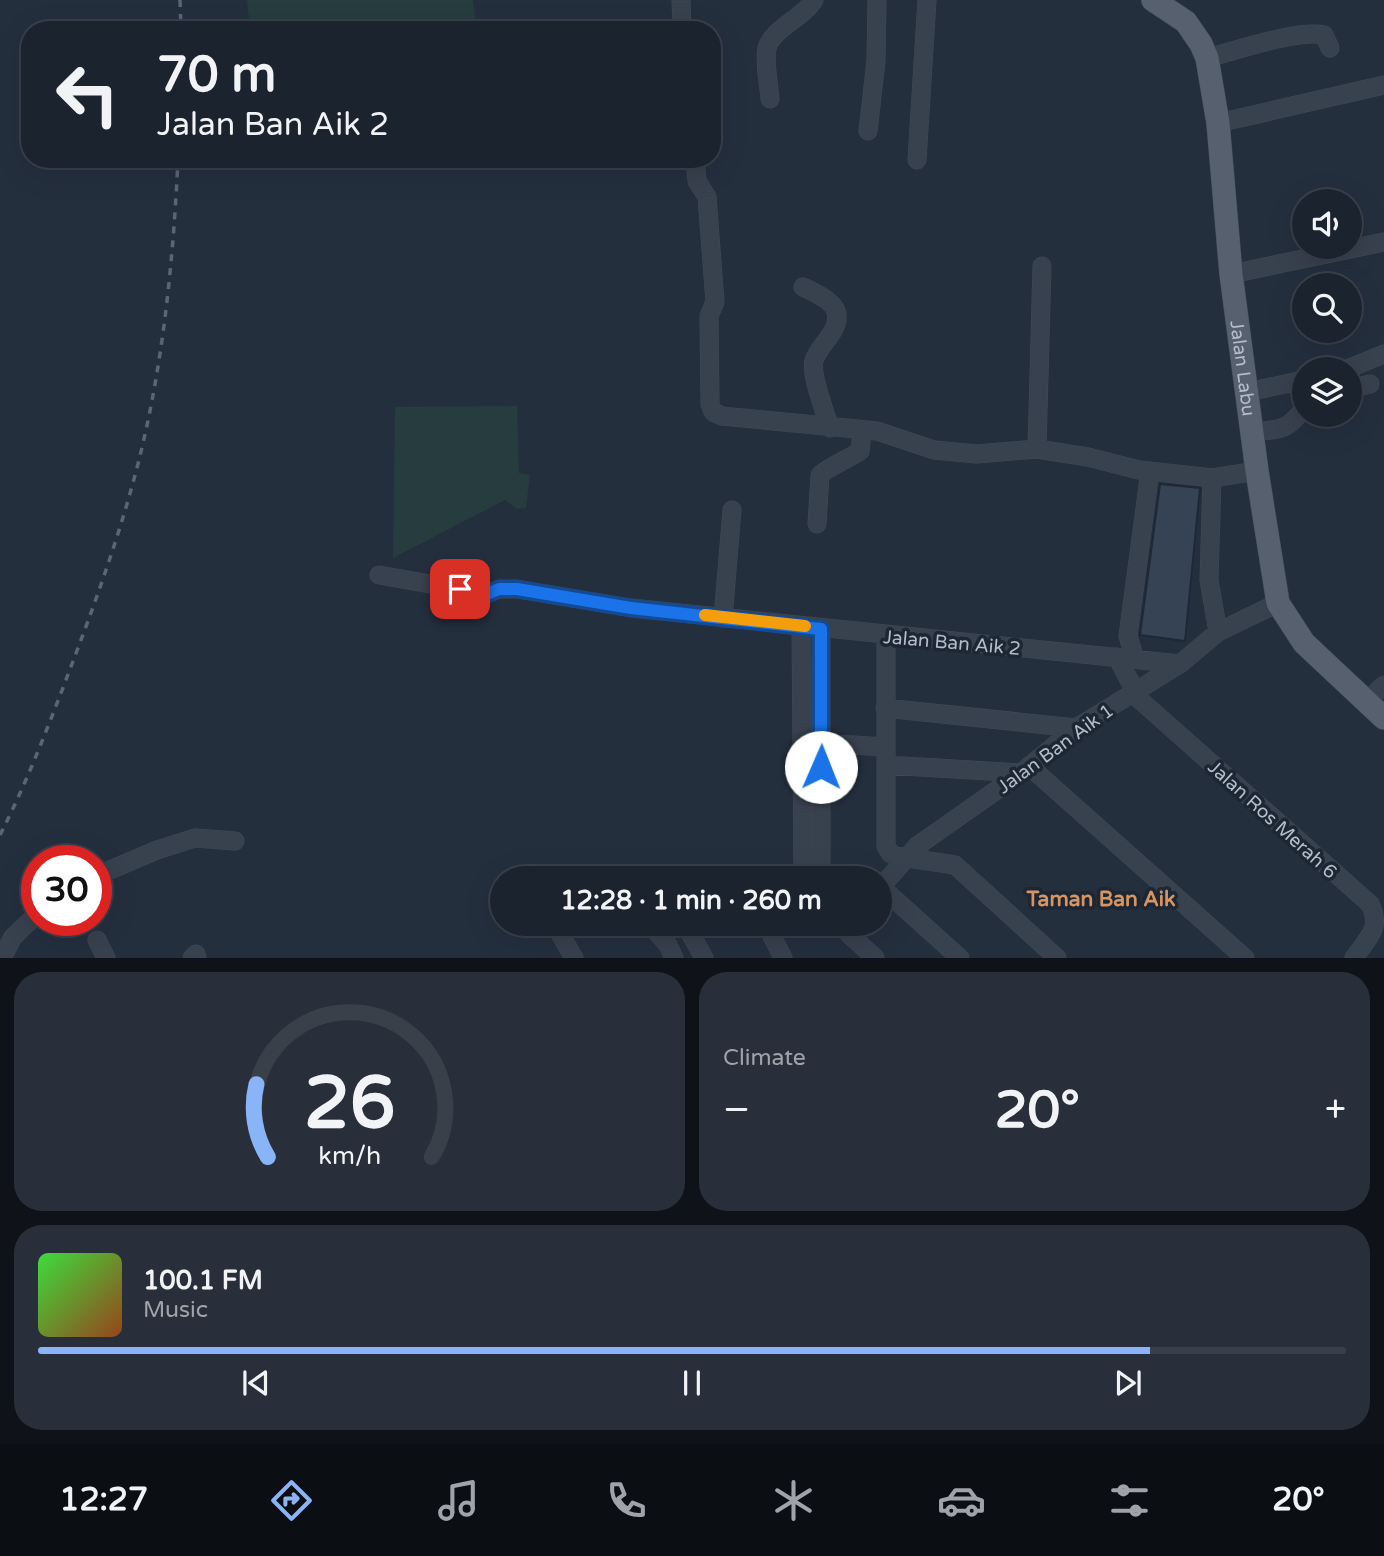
<!DOCTYPE html>
<html lang="en">
<head>
<meta charset="utf-8">
<style>
	:root { --surface:#1b232e; --page:#282f3a; --text:#f1f3f6; --muted:#a0a4aa; --line:#39404a; --accent:#8ab4f8 }
	body { margin:0; font-family:"Varela Round",sans-serif; background:var(--page); color:var(--text); height:100vh; display:flex; flex-direction:column; font-size:26px; white-space:nowrap }
	* { box-sizing:border-box; margin:0 }
	p { font-size:23px; color:var(--muted) }
	.icon { flex:none; width:38px; height:38px; fill:none; stroke:currentColor; stroke-width:2; stroke-linecap:round; stroke-linejoin:round }
	.map { position:relative; height:958px; overflow:hidden }
	.details { display:flex; flex-direction:column; gap:14px; padding:14px; background:#0f1319; flex:1 }
	.details>* { flex:none }
	.top-card { position:absolute; left:21px; top:21px; width:700px; height:147px; border-radius:28px; box-shadow:0 7px 28px #0002,0 0 0 2px var(--line); background:#1b232e; color:var(--text); overflow:hidden }
	.controls { position:absolute; left:1292px; top:189px; display:grid; gap:14px }
	.controls a { display:grid; place-items:center; width:70px; height:70px; border-radius:50%; background:var(--surface); box-shadow:0 7px 28px #0002,0 0 0 2px var(--line); font-size:35px }
	.speed { position:absolute; left:21px; top:845px; display:flex; gap:14px; font-size:35px; font-weight:700; text-align:center }
	.speed>* { display:grid; place-content:center; width:91px; height:91px; border-radius:50%; background:var(--surface); box-shadow:0 7px 28px #0002,0 0 0 2px var(--line); line-height:1 }
	.speed .limit { border:10px solid #d22; background:#fff; color:#111 }
	.pin { position:absolute; display:grid; place-items:center; width:60px; height:60px; color:#fff; margin:-30px; border-radius:14px; box-shadow:0 4px 10px #0006 }
	.me { position:absolute; width:77px; margin:-38px; rotate:1deg; stroke-linejoin:round; filter:drop-shadow(0 0 5px #0008) }
	.turn { display:flex; align-items:center; gap:24px; height:147px; padding:0 21px; font-size:32px }
	.turn .icon { width:91px; height:91px; stroke-width:2.5 }
	.turn b { display:block; font-size:49px; line-height:60px }
	.big { font-size:52px; font-weight:700; line-height:1.1 }
	.details .card { flex:1; display:flex; flex-direction:column; justify-content:center; gap:10px; min-width:0; padding:0 24px; border-radius:28px; background:var(--page) }
	.details .dial { align-items:center; gap:0 }
	.dial svg { height:182px; overflow:visible; fill:none; stroke:var(--line); stroke-width:7; stroke-linecap:round; text-anchor:middle }
	.dial text { fill:var(--text); stroke:none }
	.song { display:flex; align-items:center; gap:21px }
	.cover { width:84px; height:84px; border-radius:10px; background:linear-gradient(135deg,hsl(120 70% 55%),hsl(20 70% 35%)) }
	.played { height:7px; border-radius:4px; background:linear-gradient(90deg,var(--accent) 85%,var(--line) 85%) }
	.keys { display:flex; justify-content:space-around; direction:ltr }
	.heat { display:flex; justify-content:space-between; align-items:center; font-size:38px; direction:ltr }
	.details .tiles { flex:1; display:grid; gap:14px; grid-template-columns:1fr 1fr }
	.card:last-child { grid-column:span 2 }
	.trip { position:absolute; left:490px; top:866px; width:402px; height:70px; border-radius:35px; background:var(--surface); box-shadow:0 7px 28px #0002,0 0 0 2px var(--line); font-weight:700; line-height:70px; text-align:center }
	.dock { display:flex; height:112px; justify-content:space-around; align-items:center; background:#0b0e12; color:var(--muted) }
	.dock .icon { width:49px; height:49px }
	.dock .current { color:var(--accent) }
	.dock b { font-size:32px; color:var(--text) }
	.map>svg:first-child { display:block }
	.green { fill:#263c3f }
	.building { fill:#364354; stroke:#1f2835; stroke-width:2 }
	.lines { fill:none; stroke-linecap:round; stroke-linejoin:round }
	.minor-casing { stroke:#414a57; stroke-width:19 }
	.major-casing { stroke:#414a57; stroke-width:24 }
	.minor { stroke:#38414e; stroke-width:18 }
	.major { stroke:#56606e; stroke-width:23 }
	.rail { stroke:#5a6575; stroke-width:3.5; stroke-dasharray:7 7; stroke-linecap:butt }
	.route-casing { stroke:#114b97; stroke-width:18 }
	.route { stroke:#1a73e8; stroke-width:12 }
	.slow { stroke:#f59e0b; stroke-width:12 }
	.labels { text-anchor:middle; stroke-width:7; stroke-linejoin:round; paint-order:stroke }
	.street-label { font-size:19px; fill:#b4bcc9; stroke:#1d2633 }
	.neighbourhood-label { font-size:21px; font-weight:bold; fill:#d59563; stroke:#1d2633 }
</style>
</head>
<body>
<div class="map">
<svg width="1384" height="958" viewBox="0 0 1384 958">
	<rect width="100%" height="100%" fill="#242f3e"/>
	<!-- green -->
	<path class="green" d="M247 0H473L477 30H250Z
		M517 406 519 473 530 475 526 508 517 509 505 500 393 558 395 407Z"/>
	<!-- building -->
	<path class="building" d="M1160 484 1200 488 1185 641 1140 635Z"/>
	<g class="lines">
		<!-- minor casing -->
		<g class="minor-casing">
			<path id="minor" d="M681 0 682 30
				M1207 58C1235 51 1298 29 1324 35L1330 48
				M770 99C769 83 764 63 767 48 772 29 803 18 814 0
				M1218 123 1384 85
				M868 131 876 61 877 0
				M695 159 697 181 707 197 715 302 709 316 710 404 713 412 722 416 877 431 934 450 977 454 1037 449 1088 457 1139 470 1212 478 1257 471
				M917 160 927 0
				M1231 274 1384 242
				M803 287C826 298 850 308 829 337 824 344 817 352 814 360 810 374 825 412 830 428
				M1347 369 1384 354
				M1349 389 1370 384
				M1247 392 1304 380
				M1252 432C1280 429 1285 432 1304 409
				M1037 449 1042 266
				M1212 478 1209 580 1218 632
				M817 524 820 475C832 465 847 460 860 451L862 430
				M379 575 487 594 499 589H517L631 608 1180 664
				M723 618 732 510
				M801 626 803 878
				M886 636V846L890 853 895 856 955 865 1057 958
				M1117 657 1135 691
				M1135 659 1128 636 1150 471
				M1131 692 1370 904C1382 928 1368 938 1354 958
				M1366 702 1384 685
				M885 708 1076 728
				M822 743 885 747
				M886 765 1021 773
				M1029 766 1245 958
				M96 876 157 850 195 838 235 841
				M821 878V629
				M880 888 917 846 1021 773 1076 728 1180 664 1218 632 1278 603
				M882 888 960 958
				M557 924 559 932 574 958
				M650 924 668 945 674 958
				M685 924 704 958
				M766 924 783 958
				M845 924 849 934 875 958
				M97 940 106 958
				M2 958 13 937 37 914
				M192 958 196 954 197 958"/>
		</g>
		<!-- major casing -->
		<g class="major-casing">
			<g id="major">
				<path id="s1" d="M1153 0 1186 22 1201 44 1207 58 1218 123 1231 274 1257 471 1278 603 1304 643 1384 718"/>
			</g>
		</g>
		<!-- minor -->
		<use href="#minor" class="minor"/>
		<!-- major -->
		<use href="#major" class="major"/>
		<!-- rail -->
		<path class="rail" d="M180 0 181 30
			M0 835C28 780 50 722 72 664 95 603 117 542 134 479 162 376 173 266 178 159"/>
	</g>
	<g class="lines">
		<!-- route casing -->
		<g class="route-casing">
			<path id="route" d="M460 589 487 594 499 589H517L631 608 821 629V767"/>
		</g>
		<!-- route -->
		<use href="#route" class="route"/>
		<!-- slow -->
		<path class="slow" d="M705 615 805 626"/>
	</g>
	<g class="labels">
		<!-- street labels -->
		<g class="street-label">
			<text dy="7" stroke="none"><textPath href="#s1" startOffset="394">Jalan Labu</textPath></text>
			<text transform="translate(952 642) rotate(5)" y="7">Jalan Ban Aik 2</text>
			<text transform="translate(1055 748) rotate(-36)" y="7">Jalan Ban Aik 1</text>
			<text transform="translate(1273 819) rotate(42)" y="7">Jalan Ros Merah 6</text>
		</g>
		<!-- neighbourhood labels -->
		<g class="neighbourhood-label">
			<text x="1101" y="906">Taman Ban Aik</text>
		</g>
	</g>
</svg>
<div class="controls">
<a><svg class="icon" aria-label="sound" viewBox="0 0 24 24"><path d="M4 9h4l5-4v14l-5-4H4zM17 9q2 3 0 6"/></svg></a>
<a><svg class="icon" aria-label="search" viewBox="0 0 24 24"><circle cx="10" cy="10" r="6"/><path d="M15 15l6 6"/></svg></a>
<a><svg class="icon" aria-label="layers" viewBox="0 0 24 24"><path d="M12 4l9 5-9 5-9-5zM3 14l9 5 9-5"/></svg></a>
</div>
<div class="speed"><div class="limit">30</div></div>
<div class="pin" style="left:460px;top:589px;background:#d93025"><svg class="icon" aria-label="arrive" viewBox="0 0 24 24"><path d="M6 21V4h12l-3 4 3 4H6"/></svg></div>
<svg class="me" style="left:821px;top:767px" viewBox="-20 -20 40 40"><circle r="19" fill="#fff"/><path d="M0-13L10 11 0 6-10 11z" fill="#1a73e8"/></svg>
<div class="trip">12:28 · 1 min · 260 m</div>
<div class="top-card">
<div class="turn"><svg class="icon" aria-label="left" viewBox="0 0 24 24"><path d="M17 20v-9H6M10 6l-5 5 5 5"/></svg><div><b>70 m</b>Jalan Ban Aik 2</div></div>
</div>
</div>
<section class="details">
<div class="tiles">
<div class="card dial"><svg viewBox="0 0 100 80">
<path d="M14 69A42 42 0 1 1 86 69"/>
<path d="M14 69A42 42 0 0 1 9 37" stroke="#8ab4f8"/>
<text x="50" y="56" font-size="32" font-weight="700">26</text>
<text x="50" y="72" font-size="11">km/h</text>
</svg></div>
<div class="card"><p>Climate</p>
<div class="heat"><a>−</a><b class="big">20°</b><a>+</a></div>
</div>
<div class="card">
<div class="song"><i class="cover"></i><div><b>100.1 FM</b><p>Music</p></div></div>
<div class="played"></div>
<div class="keys"><svg class="icon" aria-label="previous" viewBox="0 0 24 24"><path d="M18 5L8 12l10 7zM5 5v14"/></svg><svg class="icon" aria-label="pause" viewBox="0 0 24 24"><path d="M8 5v14M16 5v14"/></svg><svg class="icon" aria-label="next" viewBox="0 0 24 24"><path d="M6 5l10 7-10 7zM19 5v14"/></svg></div>
</div>
</div>
</section>
<nav class="dock">
<b>12:27</b>
<svg class="icon current" aria-label="directions" viewBox="0 0 24 24"><path d="M12 3l9 9-9 9-9-9zM9 14v-3h6M13 9l2 2-2 2"/></svg>
<svg class="icon" aria-label="music" viewBox="0 0 24 24"><path d="M9 18V5l10-2v13"/><circle cx="6" cy="18" r="3"/><circle cx="16" cy="16" r="3"/></svg>
<svg class="icon" aria-label="phone" viewBox="0 0 24 24"><path d="M5 4h4l2 5-3 2q2 4 5 5l2-3 5 2v4C11 20 4 13 5 4z"/></svg>
<svg class="icon" aria-label="climate" viewBox="0 0 24 24"><path d="M12 3v18M4 7l16 10M4 17L20 7"/></svg>
<svg class="icon" aria-label="car" viewBox="0 0 24 24"><path d="M5 17H2v-5l4-1 3-4h7l3 4 3 1v5h-3M9 17h6M6 11h13"/><circle cx="7" cy="17" r="2"/><circle cx="17" cy="17" r="2"/></svg>
<svg class="icon" aria-label="filters" viewBox="0 0 24 24"><path d="M4 7h16M4 17h16"/><circle cx="9" cy="7" r="2"/><circle cx="15" cy="17" r="2"/></svg>
<b>20°</b>
</nav>
</body>
</html>
